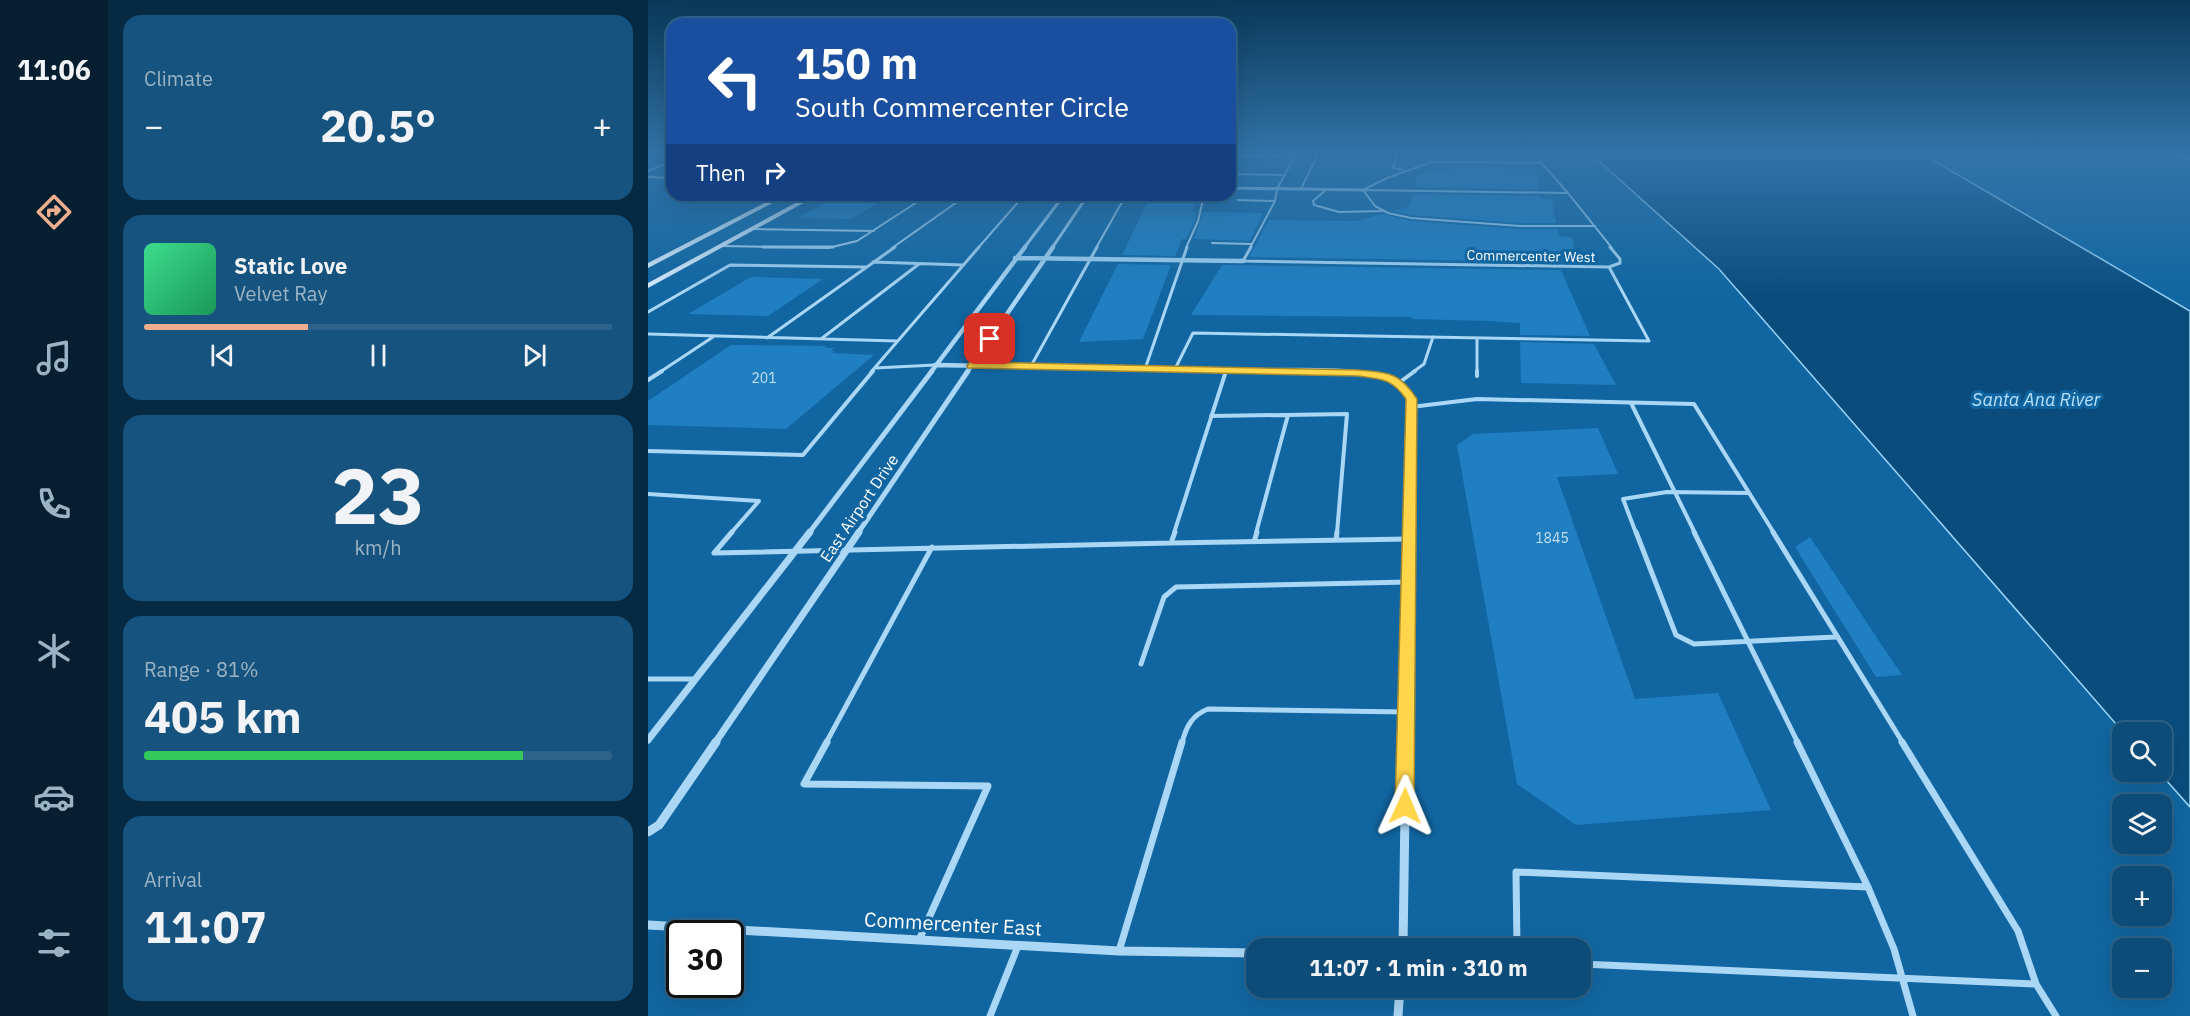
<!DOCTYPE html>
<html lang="en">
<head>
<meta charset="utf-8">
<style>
	:root { --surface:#0d4c79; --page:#16537e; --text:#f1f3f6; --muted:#9ab4c6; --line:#2d638a; --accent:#eead8d }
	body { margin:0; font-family:"IBM Plex Sans",sans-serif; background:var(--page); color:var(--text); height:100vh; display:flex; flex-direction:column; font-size:22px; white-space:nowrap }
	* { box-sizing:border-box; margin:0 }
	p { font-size:20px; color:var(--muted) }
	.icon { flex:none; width:33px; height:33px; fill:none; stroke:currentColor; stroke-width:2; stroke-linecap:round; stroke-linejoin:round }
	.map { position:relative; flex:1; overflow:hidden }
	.sheet { display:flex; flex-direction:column; gap:15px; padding:15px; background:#072a43; width:540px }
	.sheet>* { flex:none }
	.banner { position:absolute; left:18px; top:18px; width:570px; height:183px; border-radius:18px; box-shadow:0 6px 24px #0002,0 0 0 2px var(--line); background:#1a4fa0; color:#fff; overflow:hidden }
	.fabs { position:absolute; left:1464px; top:722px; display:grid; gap:12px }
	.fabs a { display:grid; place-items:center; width:60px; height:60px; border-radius:12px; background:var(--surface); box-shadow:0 6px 24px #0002,0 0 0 2px var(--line); font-size:30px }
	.speed { position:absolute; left:18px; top:920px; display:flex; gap:12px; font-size:30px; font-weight:700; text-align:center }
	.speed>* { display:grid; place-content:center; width:78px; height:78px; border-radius:50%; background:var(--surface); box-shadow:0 6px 24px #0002,0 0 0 2px var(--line); line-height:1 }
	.speed .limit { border:3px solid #111; border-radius:9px; background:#fff; color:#111 }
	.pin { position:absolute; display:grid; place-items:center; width:51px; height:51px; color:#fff; margin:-26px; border-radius:12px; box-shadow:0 3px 9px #0006 }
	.me { position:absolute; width:66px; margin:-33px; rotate:1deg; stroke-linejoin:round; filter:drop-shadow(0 0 4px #0008) }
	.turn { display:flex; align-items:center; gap:21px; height:126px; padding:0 30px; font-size:27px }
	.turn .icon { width:78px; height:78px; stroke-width:2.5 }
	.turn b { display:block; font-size:42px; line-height:51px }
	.then { display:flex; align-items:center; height:57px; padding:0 30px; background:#0003; gap:12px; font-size:22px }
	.big { font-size:45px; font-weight:800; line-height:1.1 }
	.sheet .widget { flex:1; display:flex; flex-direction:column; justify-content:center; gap:9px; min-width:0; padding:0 21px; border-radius:18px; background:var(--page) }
	.sheet .dial { align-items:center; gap:0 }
	.dial b { font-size:78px; line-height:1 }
	.song { display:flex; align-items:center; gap:18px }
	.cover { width:72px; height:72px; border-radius:9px; background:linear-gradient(135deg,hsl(150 70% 55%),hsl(150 70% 35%)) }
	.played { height:6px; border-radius:3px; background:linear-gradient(90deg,var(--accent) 35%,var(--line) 35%) }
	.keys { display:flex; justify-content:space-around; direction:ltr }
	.heat { display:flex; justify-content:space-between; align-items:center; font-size:33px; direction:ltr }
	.charge { height:9px; border-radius:4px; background:linear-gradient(90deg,#34c759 81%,var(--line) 0) }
	.trip { position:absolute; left:598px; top:938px; width:345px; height:60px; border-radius:18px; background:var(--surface); box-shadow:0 6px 24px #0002,0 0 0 2px var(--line); font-weight:800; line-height:60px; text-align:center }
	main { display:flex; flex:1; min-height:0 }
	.tab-bar { display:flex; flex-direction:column; width:108px; justify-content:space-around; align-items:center; background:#051e30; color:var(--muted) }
	.tab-bar .icon { width:42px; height:42px }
	.tab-bar .active { color:var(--accent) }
	.tab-bar b { font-size:27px; color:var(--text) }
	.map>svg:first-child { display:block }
	.water { fill:#0a4d7d; stroke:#9cd5f8; stroke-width:1.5 }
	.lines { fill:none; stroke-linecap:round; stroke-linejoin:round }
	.stream { stroke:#9cd5f8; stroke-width:4.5 }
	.building { fill:#1f7fc1 }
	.lane-far4 { stroke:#aad7f5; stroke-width:2 }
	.lane-far3 { stroke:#aad7f5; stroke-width:3 }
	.lane-far2 { stroke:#aad7f5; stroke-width:4 }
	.lane-far1 { stroke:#aad7f5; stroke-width:5 }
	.lane { stroke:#aad7f5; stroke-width:7 }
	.street-far4 { stroke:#aad7f5; stroke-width:3 }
	.street-far3 { stroke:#aad7f5; stroke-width:4.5 }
	.street-far2 { stroke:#aad7f5; stroke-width:5 }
	.street-far1 { stroke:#aad7f5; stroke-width:7 }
	.street { stroke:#aad7f5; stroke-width:9 }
	.secondary { fill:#dbeffe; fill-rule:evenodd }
	.route { fill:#ffd54a; stroke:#a68a30; stroke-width:1.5 }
	.labels { text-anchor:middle; stroke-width:6; stroke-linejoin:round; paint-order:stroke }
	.far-street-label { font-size:14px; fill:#fff; stroke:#1166a1 }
	.number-label { font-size:14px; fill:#c7dff0 }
	.street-label { font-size:16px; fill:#fff; stroke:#1166a1 }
	.water-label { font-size:18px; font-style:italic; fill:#b7e1fb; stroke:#1166a1 }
	.near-street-label { font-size:20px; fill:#fff; stroke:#1166a1 }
</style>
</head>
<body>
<main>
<nav class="tab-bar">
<b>11:06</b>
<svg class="icon active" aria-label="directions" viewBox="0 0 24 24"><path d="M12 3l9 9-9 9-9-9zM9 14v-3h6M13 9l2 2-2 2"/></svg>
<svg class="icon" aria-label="music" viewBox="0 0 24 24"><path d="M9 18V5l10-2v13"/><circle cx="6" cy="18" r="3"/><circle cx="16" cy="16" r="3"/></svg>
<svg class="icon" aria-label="phone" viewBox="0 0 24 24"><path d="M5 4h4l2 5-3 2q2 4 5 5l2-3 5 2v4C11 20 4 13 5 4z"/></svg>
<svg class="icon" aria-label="climate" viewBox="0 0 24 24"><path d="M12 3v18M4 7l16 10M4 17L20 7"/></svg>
<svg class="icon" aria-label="car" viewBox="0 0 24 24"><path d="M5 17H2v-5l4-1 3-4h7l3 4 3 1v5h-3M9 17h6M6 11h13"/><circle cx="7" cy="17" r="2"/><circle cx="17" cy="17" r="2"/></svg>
<svg class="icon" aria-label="filters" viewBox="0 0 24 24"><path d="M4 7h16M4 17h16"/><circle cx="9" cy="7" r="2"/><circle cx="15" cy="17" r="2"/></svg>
</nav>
<section class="sheet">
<div class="widget"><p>Climate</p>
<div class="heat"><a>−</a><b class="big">20.5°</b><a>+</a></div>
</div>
<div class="widget">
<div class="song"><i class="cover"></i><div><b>Static Love</b><p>Velvet Ray</p></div></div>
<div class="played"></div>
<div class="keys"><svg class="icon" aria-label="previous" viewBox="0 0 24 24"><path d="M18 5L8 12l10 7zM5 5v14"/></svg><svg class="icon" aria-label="pause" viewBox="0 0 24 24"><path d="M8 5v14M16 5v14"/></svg><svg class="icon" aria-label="next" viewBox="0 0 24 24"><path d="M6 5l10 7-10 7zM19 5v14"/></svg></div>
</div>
<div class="widget dial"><b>23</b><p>km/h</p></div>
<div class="widget"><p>Range · 81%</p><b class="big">405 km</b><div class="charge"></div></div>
<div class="widget"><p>Arrival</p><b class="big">11:07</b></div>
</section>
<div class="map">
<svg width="1542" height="1016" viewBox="0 0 1542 1016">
	<rect width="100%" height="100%" fill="#1166a1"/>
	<!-- water -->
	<path class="water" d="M941 152H1271L1542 311V807L1510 771H1514V732H1475L1071 269Z"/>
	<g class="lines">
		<!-- stream -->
		<path class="stream" d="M1516 152 1542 158"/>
	</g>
	<!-- building -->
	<path class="building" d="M809 152H858L859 159H806Z
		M803 166H859V169H888L891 189 766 187 770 174 800 171Z
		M764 194 892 196V198L904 199 908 223H872L763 215 745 211 762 206Z
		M197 195H243L203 219 150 218 187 197Z
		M550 198 544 212H549L547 220 538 239H534L527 256 474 255 501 199Z
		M555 212 615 213 602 241 546 239Z
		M735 214 763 221 872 229H909L911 236 924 237 928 259H907L909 262 601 257 621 220 709 221Z
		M470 264 523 265 495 339 431 342Z
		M574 265 913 270 942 336 872 335V323L841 321 763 319 764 317 543 315Z
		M103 277 175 279 120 316 40 314Z
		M872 342 946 344 968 385 873 383Z
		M83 345 179 346 176 348H186L183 351H187L184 353 226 355 138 429 0 425V401Z
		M950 428 970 474 909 477 987 699 1070 693 1123 810 928 825 869 784 809 445 825 434Z
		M1162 537 1235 647 1254 675 1228 677 1147 547Z"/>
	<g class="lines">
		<!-- lane-far4 -->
		<path class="lane-far4" d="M749 152 745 168 756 170
			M884 152 920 193
			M582 156 647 157
			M784 162 785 152
			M0 171 24 161
			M582 174 637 175
			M0 177 24 178
			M653 189 671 152
			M717 189 739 178 784 162 894 163
			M678 190 665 201 666 205 691 212 734 211
			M715 190 920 193 964 248
			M715 190 727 206 740 213 763 218 872 226H947
			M313 199 372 200 330 248
			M590 200 627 201
			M105 229 226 231
			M564 243 604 244
			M73 246 180 248 209 241 280 195
			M244 248 319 195
			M448 248 478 195
			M538 248 550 221 556 195
			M602 248 627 201 629 189 649 152"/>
		<!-- lane-far3 -->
		<path class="lane-far3" d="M115 247H185
			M603 247 595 261 961 267 972 263V259L962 247
			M225 262 315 265
			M0 312 82 265 218 267
			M0 334 249 341
			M119 338 247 247
			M829 338V372
			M173 339 271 264
			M383 366 449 247
			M227 368 287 365
			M497 369 539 247
			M527 369 545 333 1001 341 961 267
			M12 372 65 337
			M223 372 331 247
			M765 372 776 364 785 337"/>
		<!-- lane-far2 -->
		<path class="lane-far2" d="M829 371V376
			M0 380 14 371
			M752 382 767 371
			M983 403 1047 533
			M763 407 829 399 1046 404 1126 533
			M563 416 699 414 689 533
			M0 451 155 455 225 371
			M0 494 111 501 83 533
			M526 533 578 371
			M608 533 640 415
			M988 533 975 499 1019 492 1100 493"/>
		<!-- lane-far1 -->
		<path class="lane-far1" d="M84 532 66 553 523 543 527 532
			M988 532 1028 635 1046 644 1188 637
			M1046 532 1150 743
			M1125 532 1255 743
			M688 540 689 532
			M606 542 609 532
			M523 543 761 539
			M493 664 516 597 528 587 761 582
			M0 679H45
			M178 743 284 547
			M534 743C538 727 544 715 560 709L758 712"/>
		<!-- lane -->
		<path class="lane" d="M179 742 156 784 340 786 271 940
			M1149 742 1220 887 1246 949 1265 1016
			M869 948 868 872 1220 887
			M471 951 534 742
			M933 964 1388 984 1370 931 1254 742
			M1388 984 1408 1016
			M342 1016 370 946"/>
		<!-- street-far4 -->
		<path class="street-far4" d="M582 188 715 190
			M376 248 416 195
			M404 248 440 195"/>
		<!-- street-far3 -->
		<path class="street-far3" d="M367 258 595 261
			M287 365 664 372
			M283 372 377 247
			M319 372 405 247"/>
		<!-- street-far2 -->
		<path class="street-far2" d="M585 371C622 371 721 366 750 381 756 384 760 393 764 399L762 533
			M161 533 284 371
			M210 533 320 371"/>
		<!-- street-far1 -->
		<path class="street-far1" d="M0 740 162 532
			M67 743 211 532
			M758 743 762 532"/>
		<!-- street -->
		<path class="street" d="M0 832 11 825 68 742
			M0 925 471 951 609 953
			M755 948 758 742
			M750 1016 752 987"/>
		<!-- secondary -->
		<path class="secondary" d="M132 195H140L0 268V263Z
			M162 195H170L0 288V283Z"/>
	</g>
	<!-- sky -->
	<linearGradient id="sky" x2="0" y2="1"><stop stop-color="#093859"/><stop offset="0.52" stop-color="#3274a8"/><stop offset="1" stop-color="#3274a8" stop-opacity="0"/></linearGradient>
	<rect width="1542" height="295" fill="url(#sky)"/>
	<!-- route -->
	<path class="route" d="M342 335 347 339 331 362 710 370C742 373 751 372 769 399L766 806 764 812 757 815 750 812 747 806 758 399C744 379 734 379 710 376L320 368 319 366 338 336Z"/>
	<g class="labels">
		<!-- far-street labels -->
		<g class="far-street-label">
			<text transform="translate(883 256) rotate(1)" y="5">Commercenter West</text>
		</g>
		<!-- number labels -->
		<g class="number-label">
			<text x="116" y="383">201</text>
			<text x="904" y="543">1845</text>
		</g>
		<!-- street labels -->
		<g class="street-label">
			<text transform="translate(211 508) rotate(-56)" y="6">East Airport Drive</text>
		</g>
		<!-- water labels -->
		<g class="water-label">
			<text x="1388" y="406">Santa Ana River</text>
		</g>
		<!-- near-street labels -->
		<g class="near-street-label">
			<text transform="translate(305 924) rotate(3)" y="7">Commercenter East</text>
		</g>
	</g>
</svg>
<div class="fabs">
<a><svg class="icon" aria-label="search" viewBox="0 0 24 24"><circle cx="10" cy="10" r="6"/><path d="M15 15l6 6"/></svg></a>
<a><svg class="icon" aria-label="layers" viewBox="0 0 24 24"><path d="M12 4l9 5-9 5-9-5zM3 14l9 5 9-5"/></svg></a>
<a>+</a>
<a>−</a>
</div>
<div class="speed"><div class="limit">30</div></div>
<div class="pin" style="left:342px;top:339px;background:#d93025"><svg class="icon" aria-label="arrive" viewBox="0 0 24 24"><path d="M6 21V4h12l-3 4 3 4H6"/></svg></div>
<svg class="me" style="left:757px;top:806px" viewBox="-20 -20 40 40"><path d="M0-17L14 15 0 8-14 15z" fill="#ffd54a" stroke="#fff" stroke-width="4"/></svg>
<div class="trip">11:07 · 1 min · 310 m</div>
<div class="banner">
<div class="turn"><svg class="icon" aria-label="left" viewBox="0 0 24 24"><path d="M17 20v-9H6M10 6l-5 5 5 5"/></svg><div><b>150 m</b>South Commercenter Circle</div></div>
<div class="then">Then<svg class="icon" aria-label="right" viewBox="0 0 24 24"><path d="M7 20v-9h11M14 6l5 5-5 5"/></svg></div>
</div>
</div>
</main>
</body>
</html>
